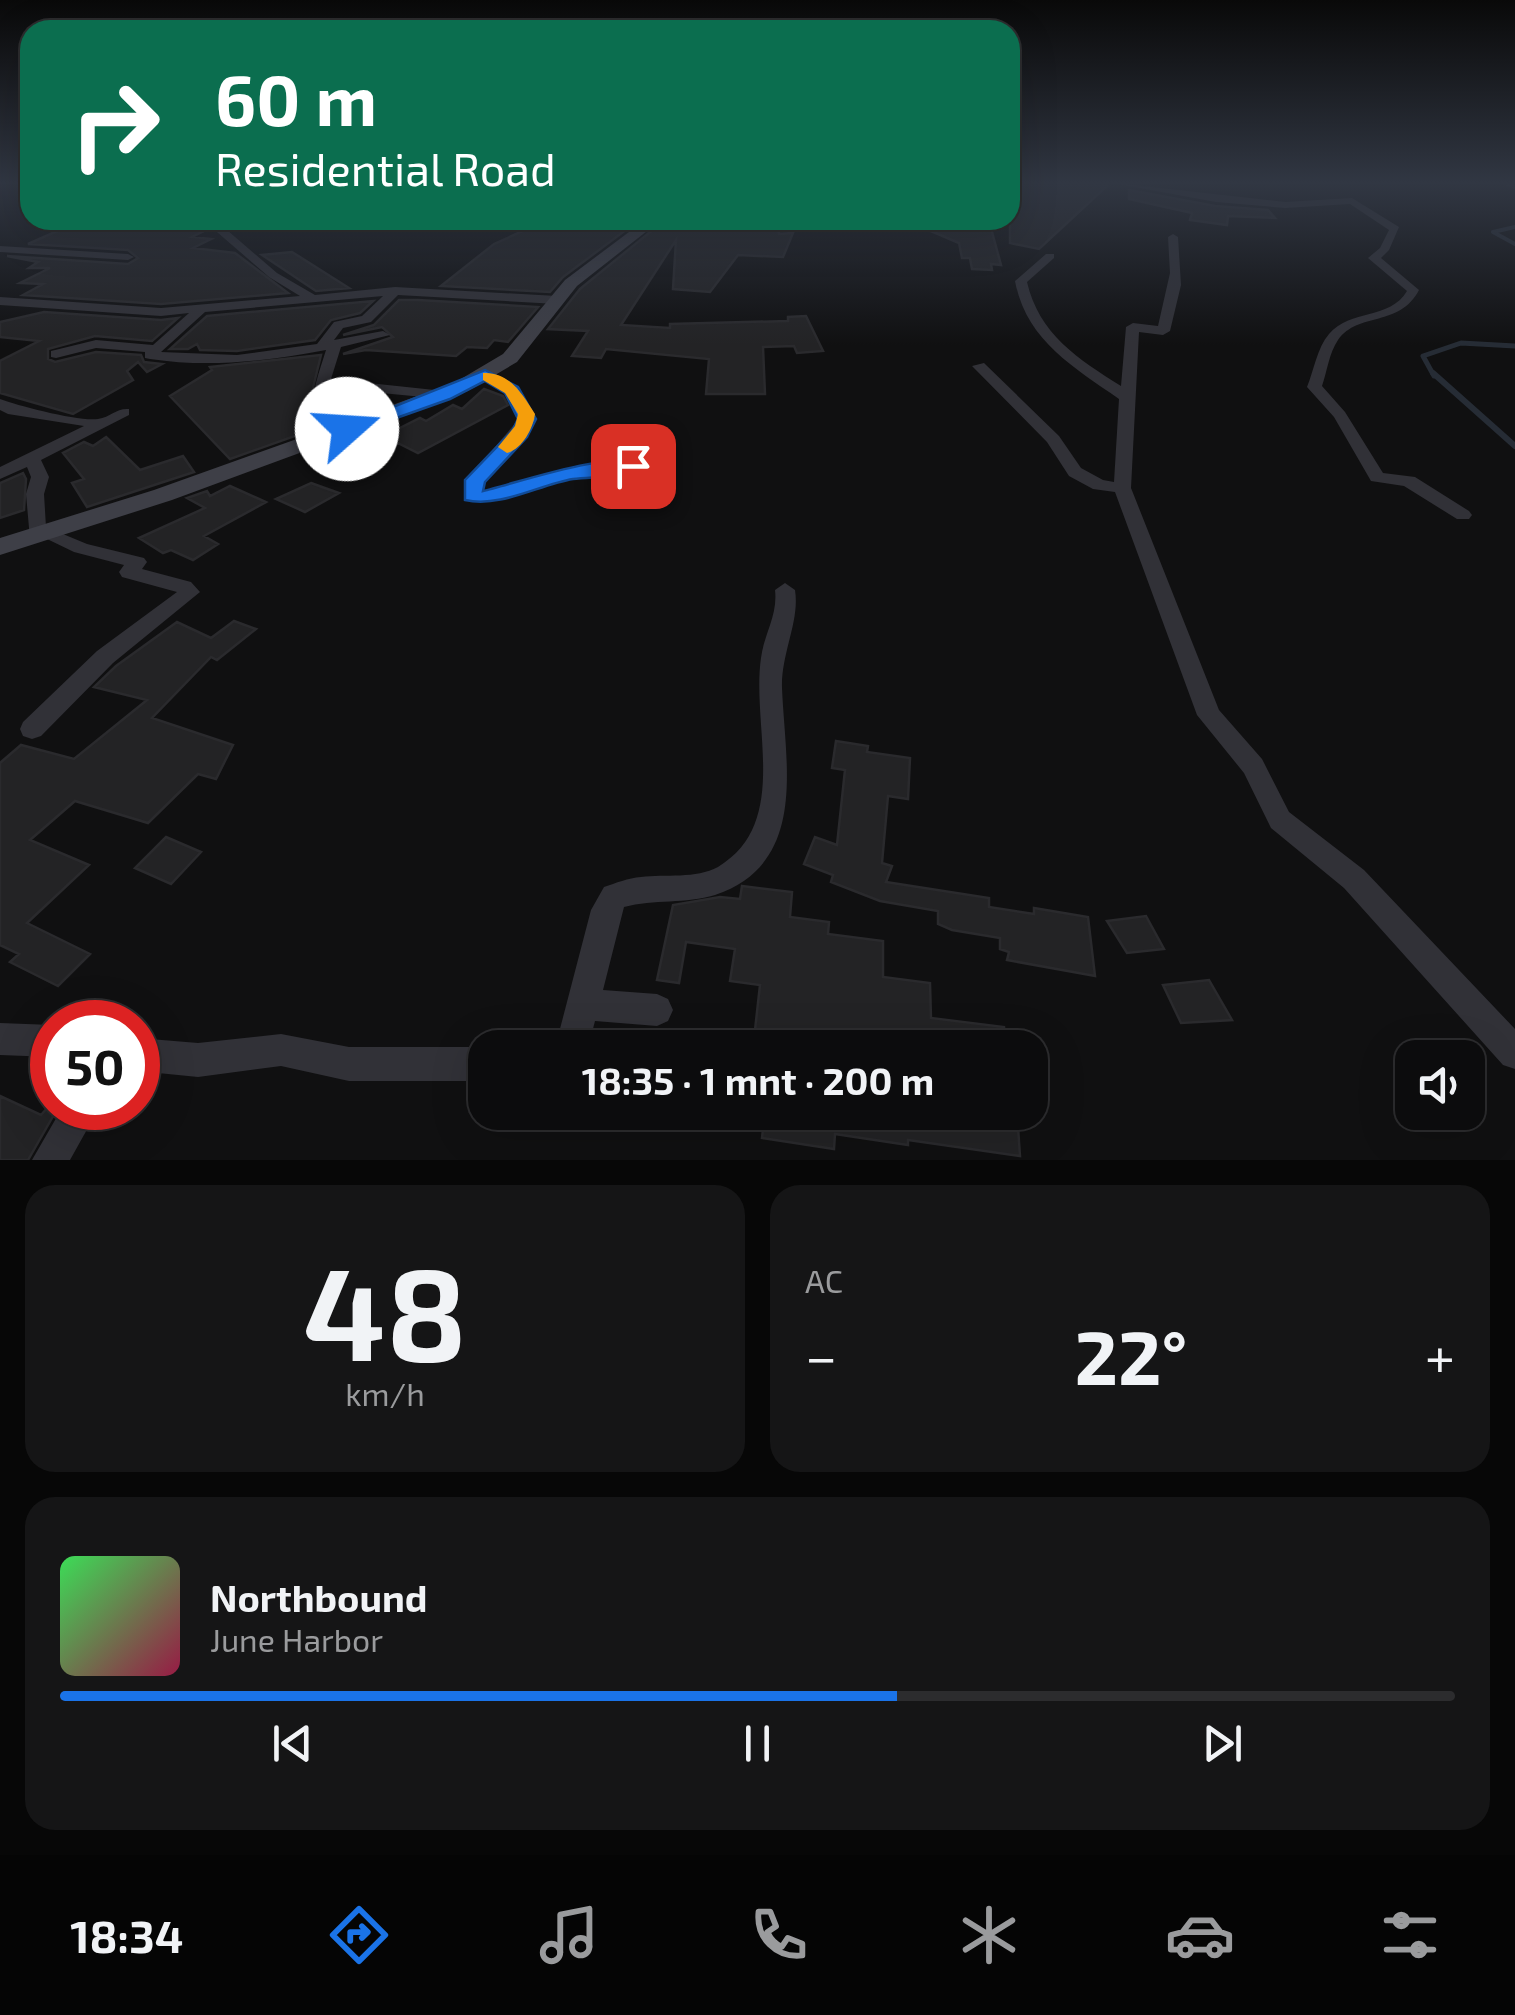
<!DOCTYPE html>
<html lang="id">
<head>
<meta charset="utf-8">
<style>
	:root { --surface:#0c0c0d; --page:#151516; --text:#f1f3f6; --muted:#9a9b9d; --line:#2c2c2e; --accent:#1a73e8 }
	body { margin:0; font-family:"Exo 2",sans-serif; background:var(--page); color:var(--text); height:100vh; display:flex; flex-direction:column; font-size:38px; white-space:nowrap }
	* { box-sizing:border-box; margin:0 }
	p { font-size:32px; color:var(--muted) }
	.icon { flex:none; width:55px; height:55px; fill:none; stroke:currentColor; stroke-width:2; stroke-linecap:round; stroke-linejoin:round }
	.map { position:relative; height:1160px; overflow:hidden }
	.details { display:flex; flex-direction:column; gap:25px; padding:25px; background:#070707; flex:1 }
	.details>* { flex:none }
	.banner { position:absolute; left:20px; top:20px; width:1000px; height:210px; border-radius:30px; box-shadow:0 10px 40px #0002,0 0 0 2px var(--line); background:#0b6e4f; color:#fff; overflow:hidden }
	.buttons { position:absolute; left:1395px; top:1040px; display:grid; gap:20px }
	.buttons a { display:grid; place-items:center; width:90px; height:90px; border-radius:20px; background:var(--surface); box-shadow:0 10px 40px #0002,0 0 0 2px var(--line); font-size:50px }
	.speed { position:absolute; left:30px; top:1000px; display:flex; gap:20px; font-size:50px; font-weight:700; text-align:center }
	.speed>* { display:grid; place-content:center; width:130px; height:130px; border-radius:50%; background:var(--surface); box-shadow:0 10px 40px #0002,0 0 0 2px var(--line); line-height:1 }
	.speed .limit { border:15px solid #d22; background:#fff; color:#111 }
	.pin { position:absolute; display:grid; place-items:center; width:85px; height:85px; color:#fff; margin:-42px; border-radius:20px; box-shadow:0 5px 15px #0006 }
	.me { position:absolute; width:110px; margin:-55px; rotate:71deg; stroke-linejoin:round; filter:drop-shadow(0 0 8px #0008) }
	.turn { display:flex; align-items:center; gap:35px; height:210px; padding:0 30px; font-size:45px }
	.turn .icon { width:130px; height:130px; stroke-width:2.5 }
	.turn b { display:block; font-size:70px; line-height:85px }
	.big { font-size:75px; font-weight:700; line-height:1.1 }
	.details .tile { flex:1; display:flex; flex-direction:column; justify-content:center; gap:15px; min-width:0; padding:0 35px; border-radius:30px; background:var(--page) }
	.details .dial { align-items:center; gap:0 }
	.dial b { font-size:130px; line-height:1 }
	.song { display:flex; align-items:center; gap:30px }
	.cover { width:120px; height:120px; border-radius:15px; background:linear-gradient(135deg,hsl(130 70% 55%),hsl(340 70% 35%)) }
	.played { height:10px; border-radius:5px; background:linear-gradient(90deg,var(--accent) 60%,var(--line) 60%) }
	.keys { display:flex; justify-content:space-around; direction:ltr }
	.heat { display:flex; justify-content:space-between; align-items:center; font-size:55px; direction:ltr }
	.details .tiles { flex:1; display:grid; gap:25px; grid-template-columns:1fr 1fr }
	.tile:last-child { grid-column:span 2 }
	.trip { position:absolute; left:468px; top:1030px; width:580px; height:100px; border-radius:30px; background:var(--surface); box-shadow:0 10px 40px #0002,0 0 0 2px var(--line); font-weight:700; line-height:100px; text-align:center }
	.tab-bar { display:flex; height:160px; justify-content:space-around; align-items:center; background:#050505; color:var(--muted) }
	.tab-bar .icon { width:70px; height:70px }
	.tab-bar .on { color:var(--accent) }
	.tab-bar b { font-size:45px; color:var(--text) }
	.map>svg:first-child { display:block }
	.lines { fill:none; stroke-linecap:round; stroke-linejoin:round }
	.stream-far2 { stroke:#262c35; stroke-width:4 }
	.stream-far1 { stroke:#262c35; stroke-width:5 }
	.stream { stroke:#262c35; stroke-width:6 }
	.building { fill:#232325; stroke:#2a2a2d; stroke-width:2.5 }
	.street { fill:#313137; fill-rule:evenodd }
	.secondary { fill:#3e3f47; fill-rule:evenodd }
	.route { fill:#1a73e8; stroke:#114b97; stroke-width:2.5 }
	.slow { fill:#f59e0b }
</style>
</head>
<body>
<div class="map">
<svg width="1515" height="1160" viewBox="0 0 1515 1160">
	<rect width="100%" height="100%" fill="#101011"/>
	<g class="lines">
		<!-- stream-far2 -->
		<path class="stream-far2" d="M1503 182 1515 187
			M1515 227 1493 232 1515 244"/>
		<!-- stream-far1 -->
		<path class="stream-far1" d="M1434 376 1423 356 1461 343 1515 346"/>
		<!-- stream -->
		<path class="stream" d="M1433 373 1515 446"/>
	</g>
	<!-- building -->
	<path class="building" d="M1010 182H1103L1107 186 1039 249 1010 243Z
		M1129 190 1215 206 1268 210 1275 218 1228 216 1227 225 1190 220 1192 213 1129 199Z
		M82 220H216L208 224 214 226 192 237 211 239 193 248 235 253 288 293 161 304 23 295 43 284 20 283 50 268H29L38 262 7 256 128 264 138 258 128 250 28 244Z
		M547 220H639L563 277 550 292 441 286 494 244Z
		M665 220H759L756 225 779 226V234L793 233 783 257 738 255 710 292 673 289 676 240 621 325 670 328V324L788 321V317L806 316 823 351 797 353 794 346 763 347 765 394H706L709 359 606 349 601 358 572 356 588 331 548 329 580 289Z
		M905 220H973L992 232 1001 265 991 264 992 270 972 269 970 258H962L959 243Z
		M292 252 349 288 316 291 262 255Z
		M399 300H418L538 307 508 342 494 340 487 348 467 347 456 356 366 350 343 354 393 337 382 327 343 335 374 325Z
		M373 301 360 313 331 320 315 340 237 351 200 350 197 344 188 349H170L207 316Z
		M44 312 161 320 178 318 152 341 95 336 48 349V359L55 362 96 352 141 355 144 362 162 364 147 372 138 362 127 371 133 380 73 414 0 393V361L39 341 0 337V322Z
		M321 355 309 404 295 422 306 432 230 459 170 396 212 370 210 367Z
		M484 389 503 396 508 405 418 453 384 436 420 418 426 421 453 405 462 409Z
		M368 432 396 444 354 467 323 452Z
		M106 437 140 470 183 456 194 472 87 507 72 483 84 479 63 453 84 442 93 446Z
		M23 473 26 479 24 510 0 518V483Z
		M311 483 339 493 305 512 276 499Z
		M230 486 266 502 204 536 218 544 193 560 171 550 163 553 139 538 205 508 187 498 207 491 210 496Z
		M234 621 256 629 217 660 211 657 152 718 233 745 216 779 198 774 148 823 75 801 30 840 89 865 27 923 90 954 58 986 10 962 19 954 0 945V763L21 745 74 759 147 700 94 687 116 666 177 622 211 638Z
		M836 741 868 746 867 752 910 758 908 799 888 796 882 863 892 866 886 882 989 898V907L1034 914V908L1088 917 1095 976 1007 960 1009 952 1000 949V938L952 930 938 924V911L880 901 831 882 833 875 804 864 815 837 837 845 845 770 832 768Z
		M166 837 201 852 171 884 135 868Z
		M742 886 792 892 790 917 829 922 828 934 883 941V977L930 983 931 1018 1004 1027 1006 1048H816L754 1039 760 985 730 981 735 949 686 942 679 983 657 980 673 905 720 897 740 899Z
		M1146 916 1164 949 1127 953 1107 921Z
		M1209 980 1232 1020 1181 1023 1163 985Z
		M0 1096 41 1115 48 1107 56 1111 28 1160H0Z
		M765 1112H1017L1020 1156 908 1140V1145L835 1134 834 1149 762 1138Z"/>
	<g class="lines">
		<!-- street -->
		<path class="street" d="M1107 182 1285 202 1352 198 1399 227 1389 250 1381 258 1419 290C1399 328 1359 311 1338 340 1329 353 1327 372 1322 386L1345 412 1383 473 1415 477 1469 511 1472 515 1469 519H1457L1404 486 1371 481 1334 417 1307 387C1314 370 1317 348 1329 334 1350 309 1390 320 1407 291L1368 258 1380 248 1389 230 1350 204 1285 208 1216 202Z
			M226 220H237L227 230 277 273 315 295 395 287 557 296 563 300 557 304 398 295 371 322 343 328 334 340 383 331 390 335 341 347 331 379 444 391 451 395 444 399 329 388 326 414 332 437 324 442 316 437C306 406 317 379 326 350 267 361 210 368 150 359L145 358V352L96 348 56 358 51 357V351L96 340 153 345 189 313 161 316 0 305V297L161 308 300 296 269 277 217 232V228ZM383 296 362 316 334 322 317 344 237 355 161 352 205 312Z
			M1173 234 1178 237 1181 285 1170 331 1163 335 1139 332 1131 488 1219 710 1262 759 1289 812 1364 870 1515 1029V1069L1503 1065 1344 888 1271 828 1244 773 1197 715 1115 492 1093 489 1069 476 1047 442 972 366 984 363 1059 436 1081 468 1103 480 1114 482 1119 399C1073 367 1026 340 1015 281L1046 254H1054V258L1027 282C1039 334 1078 359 1121 386L1126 327 1133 323 1158 326 1170 273 1168 237Z
			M0 246 128 254 134 257 128 260 0 252Z
			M485 371 517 387 535 419C521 445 489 462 482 491L568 469 633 461 641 466 633 471 569 479 485 502 467 499 466 485 471 475 519 419 506 393 480 378V372Z
			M0 399C19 406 80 422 98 419 111 417 116 408 129 409V415L41 460 49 477 44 494 46 527 87 544 144 558 147 562 142 569 191 582 200 592 113 663 41 736 32 739 23 736 20 729 23 722 97 651 177 592 122 577 119 572 124 565 74 552 45 538 30 539 26 494 31 477 27 467 0 479V467L84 426 8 414 0 410Z
			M785 583 795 590C800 621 781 653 782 688 785 764 809 863 715 895 686 904 654 899 624 907L603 990 657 994 668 999 673 1010 668 1021 657 1026 595 1021 588 1048H555L591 910 604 887C616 883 628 878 641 877 665 874 696 879 718 867 791 823 751 727 761 658 764 634 778 615 775 590Z
			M0 1023 52 1025V1057L0 1055Z
			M281 1034 349 1047H485V1081H349L281 1066 198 1077 138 1071V1038L198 1043Z
			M62 1108H99L70 1160H32Z"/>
		<!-- secondary -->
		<path class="secondary" d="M645 220H661L577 286 517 362 468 391 172 500 0 555V538L154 490 454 383 503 354 565 280Z"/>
	</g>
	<!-- sky -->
	<linearGradient id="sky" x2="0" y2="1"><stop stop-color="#090909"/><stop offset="0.53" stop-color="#313743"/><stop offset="1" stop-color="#313743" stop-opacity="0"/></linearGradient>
	<rect width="1515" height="345" fill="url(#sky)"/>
	<!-- route -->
	<path class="route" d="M485 370 518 387 536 419 527 437 485 482 483 491C514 484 620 447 642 466 627 479 594 476 573 479 538 485 501 508 465 500V480L512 431 518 419 505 393 485 381 450 399 354 433 347 434 338 429Z"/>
	<!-- slow -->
	<path class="slow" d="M483 373C509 371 523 395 535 414 533 429 522 449 507 453L498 447 515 426 518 414 505 393 483 380Z"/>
</svg>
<div class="buttons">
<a><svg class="icon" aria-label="sound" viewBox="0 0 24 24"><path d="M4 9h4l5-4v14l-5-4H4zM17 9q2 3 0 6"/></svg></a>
</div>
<div class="speed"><div class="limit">50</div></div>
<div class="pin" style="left:633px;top:466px;background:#d93025"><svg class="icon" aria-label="arrive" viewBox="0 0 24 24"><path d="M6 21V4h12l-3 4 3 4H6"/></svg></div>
<svg class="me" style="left:347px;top:429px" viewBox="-20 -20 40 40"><circle r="19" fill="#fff"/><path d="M0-13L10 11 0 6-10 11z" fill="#1a73e8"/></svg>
<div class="trip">18:35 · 1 mnt · 200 m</div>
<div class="banner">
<div class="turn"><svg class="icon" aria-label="right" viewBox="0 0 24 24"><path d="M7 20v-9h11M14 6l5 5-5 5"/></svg><div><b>60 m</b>Residential Road</div></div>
</div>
</div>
<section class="details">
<div class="tiles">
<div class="tile dial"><b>48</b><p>km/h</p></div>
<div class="tile"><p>AC</p>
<div class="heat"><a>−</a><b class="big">22°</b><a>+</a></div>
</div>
<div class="tile">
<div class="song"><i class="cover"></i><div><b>Northbound</b><p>June Harbor</p></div></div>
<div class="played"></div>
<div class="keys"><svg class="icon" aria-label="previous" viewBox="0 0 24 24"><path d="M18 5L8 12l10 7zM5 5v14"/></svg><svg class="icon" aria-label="pause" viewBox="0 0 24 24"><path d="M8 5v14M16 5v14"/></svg><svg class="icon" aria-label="next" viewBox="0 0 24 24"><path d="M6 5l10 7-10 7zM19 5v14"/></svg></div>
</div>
</div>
</section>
<nav class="tab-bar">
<b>18:34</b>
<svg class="icon on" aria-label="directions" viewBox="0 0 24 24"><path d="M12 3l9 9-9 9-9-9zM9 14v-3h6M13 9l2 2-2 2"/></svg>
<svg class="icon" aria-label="music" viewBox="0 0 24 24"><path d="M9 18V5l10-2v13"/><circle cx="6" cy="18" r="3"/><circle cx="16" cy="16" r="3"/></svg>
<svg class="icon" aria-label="phone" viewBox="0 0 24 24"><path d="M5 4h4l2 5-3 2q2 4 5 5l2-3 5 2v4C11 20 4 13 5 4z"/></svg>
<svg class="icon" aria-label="climate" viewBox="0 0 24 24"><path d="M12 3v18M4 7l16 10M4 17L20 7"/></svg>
<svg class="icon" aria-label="car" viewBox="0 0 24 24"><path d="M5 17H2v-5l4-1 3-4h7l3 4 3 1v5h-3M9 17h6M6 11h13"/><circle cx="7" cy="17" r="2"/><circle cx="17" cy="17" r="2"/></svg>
<svg class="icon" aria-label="filters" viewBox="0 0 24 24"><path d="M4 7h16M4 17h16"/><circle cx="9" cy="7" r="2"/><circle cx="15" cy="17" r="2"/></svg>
</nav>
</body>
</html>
